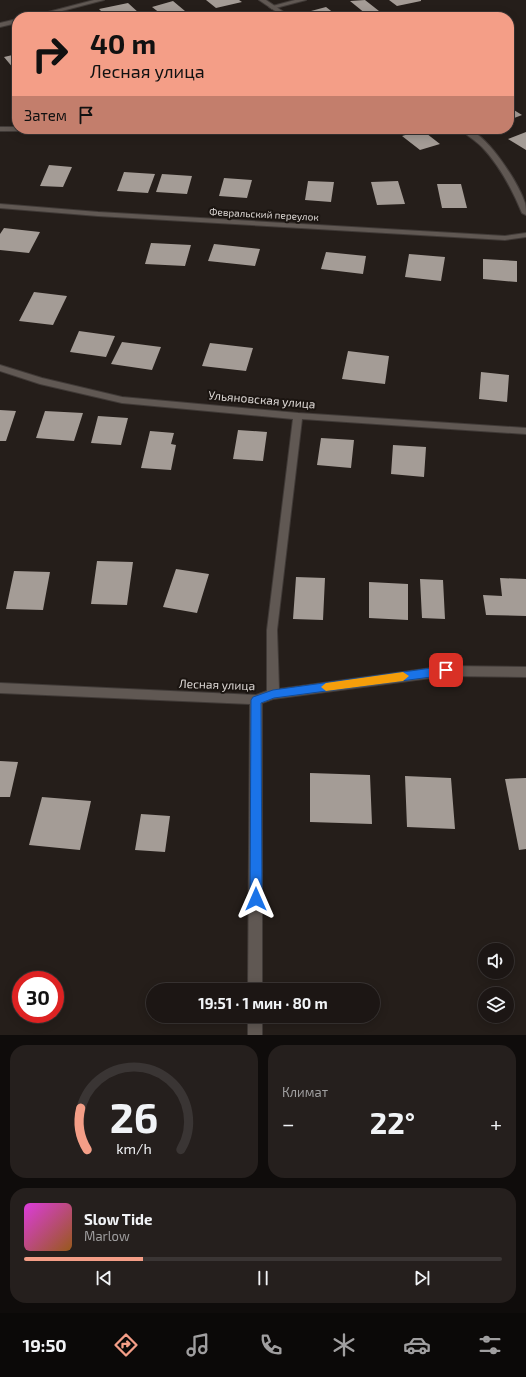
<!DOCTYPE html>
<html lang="ru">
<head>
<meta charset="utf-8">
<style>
	:root { --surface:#1c1614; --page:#251f1d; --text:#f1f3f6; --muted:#a09fa0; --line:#3a3534; --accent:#f49e87 }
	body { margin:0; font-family:"Exo 2",sans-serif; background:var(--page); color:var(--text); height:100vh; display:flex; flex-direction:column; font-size:15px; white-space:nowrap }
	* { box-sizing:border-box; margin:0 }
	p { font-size:13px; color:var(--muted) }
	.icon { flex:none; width:22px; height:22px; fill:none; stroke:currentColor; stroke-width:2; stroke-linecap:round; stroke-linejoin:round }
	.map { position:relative; height:1035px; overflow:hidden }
	.drawer { display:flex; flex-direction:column; gap:10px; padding:10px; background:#0f0c0b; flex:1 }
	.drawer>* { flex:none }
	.banner { position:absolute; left:12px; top:12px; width:502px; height:122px; border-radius:16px; box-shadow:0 2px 10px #0003,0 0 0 1px var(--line); background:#f49e87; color:#111; overflow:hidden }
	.controls { position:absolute; left:478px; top:943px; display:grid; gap:8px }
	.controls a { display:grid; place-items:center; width:36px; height:36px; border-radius:50%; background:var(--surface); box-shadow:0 2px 10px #0003,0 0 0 1px var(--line); font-size:20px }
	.speed { position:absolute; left:12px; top:971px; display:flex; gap:8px; font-size:20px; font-weight:700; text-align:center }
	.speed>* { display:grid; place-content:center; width:52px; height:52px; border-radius:50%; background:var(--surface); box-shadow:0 2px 10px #0003,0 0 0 1px var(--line); line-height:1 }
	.speed .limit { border:6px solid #d22; background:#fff; color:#111 }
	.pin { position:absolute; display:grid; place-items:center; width:34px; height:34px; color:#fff; margin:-17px; border-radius:8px; box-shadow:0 2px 6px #0006 }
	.me { position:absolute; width:44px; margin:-22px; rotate:0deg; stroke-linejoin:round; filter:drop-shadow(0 0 3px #0008) }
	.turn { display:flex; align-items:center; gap:14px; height:84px; padding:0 12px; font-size:18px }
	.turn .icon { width:52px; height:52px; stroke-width:2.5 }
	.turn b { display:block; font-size:28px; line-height:34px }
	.then { display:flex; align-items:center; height:38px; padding:0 12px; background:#0003; gap:8px; font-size:15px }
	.big { font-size:30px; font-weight:700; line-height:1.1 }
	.drawer .tile { flex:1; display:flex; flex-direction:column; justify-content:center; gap:6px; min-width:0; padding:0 14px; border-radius:16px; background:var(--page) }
	.drawer .dial { align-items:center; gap:0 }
	.dial svg { height:104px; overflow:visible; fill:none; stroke:var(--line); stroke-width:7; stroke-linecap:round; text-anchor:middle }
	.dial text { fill:var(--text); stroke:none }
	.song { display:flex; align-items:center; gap:12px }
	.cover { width:48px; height:48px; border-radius:6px; background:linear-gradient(135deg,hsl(300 70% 55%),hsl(30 70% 35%)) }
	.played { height:4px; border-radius:2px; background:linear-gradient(90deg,var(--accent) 25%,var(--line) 25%) }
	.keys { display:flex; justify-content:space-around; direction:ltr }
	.heat { display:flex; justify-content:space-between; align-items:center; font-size:22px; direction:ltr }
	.drawer .tiles { flex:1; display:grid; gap:10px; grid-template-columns:1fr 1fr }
	.tile:last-child { grid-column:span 2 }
	.trip { position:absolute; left:146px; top:983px; width:234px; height:40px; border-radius:20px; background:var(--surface); box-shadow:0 2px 10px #0003,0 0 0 1px var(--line); font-weight:700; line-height:40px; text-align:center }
	.menu { display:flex; height:64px; justify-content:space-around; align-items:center; background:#0b0908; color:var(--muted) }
	.menu .icon { width:28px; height:28px }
	.menu .current { color:var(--accent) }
	.menu b { font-size:18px; color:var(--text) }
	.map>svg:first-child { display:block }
	.building { fill:#a49c96 }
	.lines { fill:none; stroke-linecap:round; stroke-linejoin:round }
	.service-casing { stroke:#403a37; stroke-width:2 }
	.minor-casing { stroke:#403a37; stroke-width:2 }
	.tertiary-casing { stroke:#403a37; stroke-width:2 }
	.service { fill:#605853; fill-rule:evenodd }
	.minor { fill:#605853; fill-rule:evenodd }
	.tertiary { fill:#605853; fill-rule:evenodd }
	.route { fill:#1a73e8; stroke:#114b97 }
	.slow { fill:#f59e0b }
	.labels { text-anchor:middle; stroke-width:4; stroke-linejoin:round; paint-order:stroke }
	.far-street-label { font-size:10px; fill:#ddd8d5; stroke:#1b1511 }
	.street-label { font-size:12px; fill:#ddd8d5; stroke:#1b1511 }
</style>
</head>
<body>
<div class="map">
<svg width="526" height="1035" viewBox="0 0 526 1035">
	<rect width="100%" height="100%" fill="#251e1a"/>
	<!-- building -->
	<path class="building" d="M206 0H239L242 2 216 8Z
		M365 0 379 11 366 14 350 1Z
		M389 0H421V1L397 6Z
		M173 1 191 16 165 17 152 7Z
		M128 3 139 13 120 17H107L99 9Z
		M326 7 339 17H320L311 11Z
		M492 13 500 17H479Z
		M17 54V68L14 69 4 57Z
		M509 107 522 115 509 120Z
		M354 129H379L361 135Z
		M422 130 440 144 420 150 402 136Z
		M526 132V150L508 139Z
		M49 165 72 167 63 187 40 186Z
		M124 172 155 174 148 193 117 191Z
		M162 174 192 176 187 194 156 192Z
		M224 178 252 180 247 198 219 196Z
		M308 181 334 182 331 202 305 200Z
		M398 181 405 204 377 205 371 182Z
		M437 184H461L467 208H442Z
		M4 228 40 232 29 253 0 250V234Z
		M151 243 191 245 185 266 145 264Z
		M214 244 260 249 255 266 208 261Z
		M326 252 366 256 363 274 321 269Z
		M409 254 445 257 441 281 405 277Z
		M483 259 517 261V282L483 279Z
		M34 292 67 296 53 325 19 321Z
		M79 331 115 336 106 357 70 352Z
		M122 342 161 347 152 370 111 364Z
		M210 343 253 348 246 371 202 366Z
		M348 351 389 356 385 384 342 379Z
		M481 372 509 375 507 402 479 399Z
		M0 410 16 411 6 441H0Z
		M45 411 83 413 74 441 36 438Z
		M98 416 128 418 121 445 91 443Z
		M238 430 267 432 263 461 233 459Z
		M150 431 174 433 171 444 176 445 171 470 141 468Z
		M321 438 354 440 351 468 317 465Z
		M393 445 426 447 424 477 391 474Z
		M97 561 133 562 127 605 91 604Z
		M176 569 209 574 197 613 163 607Z
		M14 571 50 572 43 610 6 609Z
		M296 577 325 578 323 620 293 619Z
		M500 578 526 579V616L486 615 483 595 502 596Z
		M420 579 443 580 445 619 422 618Z
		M369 582 408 584V620L369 618Z
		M0 761 18 762 10 797H0Z
		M310 773 370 775 372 824 310 822Z
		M405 776 451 778 455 829 407 827Z
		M526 778V849L519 850 505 779Z
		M42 797 91 801 80 850 29 845Z
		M141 814 170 816 165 852 135 850Z"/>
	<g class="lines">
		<!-- service casing -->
		<g class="service-casing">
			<path id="service" d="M0 127H17V129H20L17 131H0Z"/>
		</g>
		<!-- minor casing -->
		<g class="minor-casing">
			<path id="minor" d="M295 0H306L272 9 269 7Z
				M0 204 98 212 505 236 526 233V237L505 240 98 216 0 208Z
				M0 365 42 378 122 397 298 413 526 428V434L302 419 277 630 279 689 446 666 526 667V677L446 676 273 699 262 703V990H248L250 704 0 693V683L256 695 267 691V630L293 419 122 403 40 384 0 371Z
				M248 1016H262V1035H248Z"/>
		</g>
		<!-- tertiary casing -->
		<g class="tertiary-casing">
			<path id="tertiary" d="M94 0H104L39 17H29Z
				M259 0H266L291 17H284Z
				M17 19V23L0 27V23Z
				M461 129C463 129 467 129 470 130 490 139 518 182 525 203 526 207 526 211 526 215L522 213C512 189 500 166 482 147 475 140 467 136 461 129Z"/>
		</g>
		<!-- service -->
		<use href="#service" class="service"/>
		<!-- minor -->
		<use href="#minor" class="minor"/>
		<!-- tertiary -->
		<use href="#tertiary" class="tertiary"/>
	</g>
	<!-- route -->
	<path class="route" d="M446 666 451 670 446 675 274 698 261 703 262 899 260 903 256 904 252 903 250 899 251 700 253 697 273 690Z"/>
	<!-- slow -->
	<path class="slow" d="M403 672 409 676 403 681 326 691 321 687 326 683Z"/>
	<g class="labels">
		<!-- far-street labels -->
		<g class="far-street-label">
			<text transform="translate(264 214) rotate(3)" y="4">Февральский переулок</text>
		</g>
		<!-- street labels -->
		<g class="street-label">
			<text transform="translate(262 400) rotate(5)" y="4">Ульяновская улица</text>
			<text transform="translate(217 685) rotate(2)" y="4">Лесная улица</text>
		</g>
	</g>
</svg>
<div class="controls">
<a><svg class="icon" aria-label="sound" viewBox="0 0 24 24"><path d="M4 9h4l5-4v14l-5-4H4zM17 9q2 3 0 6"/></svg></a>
<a><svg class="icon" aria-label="layers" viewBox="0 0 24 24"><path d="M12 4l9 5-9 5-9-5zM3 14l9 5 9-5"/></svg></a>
</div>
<div class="speed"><div class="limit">30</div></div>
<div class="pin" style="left:446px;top:670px;background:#d93025"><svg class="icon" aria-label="arrive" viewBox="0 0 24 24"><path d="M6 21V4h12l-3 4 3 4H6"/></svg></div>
<svg class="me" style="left:256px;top:899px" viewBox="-20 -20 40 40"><path d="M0-17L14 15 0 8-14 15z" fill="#1a73e8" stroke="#fff" stroke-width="4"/></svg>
<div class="trip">19:51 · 1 мин · 80 m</div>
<div class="banner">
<div class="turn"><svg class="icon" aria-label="right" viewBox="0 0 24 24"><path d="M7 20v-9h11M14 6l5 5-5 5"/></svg><div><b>40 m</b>Лесная улица</div></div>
<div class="then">Затем<svg class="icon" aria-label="arrive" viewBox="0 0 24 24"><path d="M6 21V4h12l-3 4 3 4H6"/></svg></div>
</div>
</div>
<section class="drawer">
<div class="tiles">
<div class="tile dial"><svg viewBox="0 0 100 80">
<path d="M14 69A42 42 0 1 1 86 69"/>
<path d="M14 69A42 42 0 0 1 9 37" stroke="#f49e87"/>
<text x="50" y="56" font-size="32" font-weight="700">26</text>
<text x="50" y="72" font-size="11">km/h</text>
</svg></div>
<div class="tile"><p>Климат</p>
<div class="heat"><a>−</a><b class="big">22°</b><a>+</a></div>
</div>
<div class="tile">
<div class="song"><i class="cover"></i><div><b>Slow Tide</b><p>Marlow</p></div></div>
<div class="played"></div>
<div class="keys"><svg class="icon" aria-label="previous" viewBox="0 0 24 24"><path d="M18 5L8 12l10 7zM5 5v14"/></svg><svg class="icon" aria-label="pause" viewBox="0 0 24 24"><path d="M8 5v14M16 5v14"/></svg><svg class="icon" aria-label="next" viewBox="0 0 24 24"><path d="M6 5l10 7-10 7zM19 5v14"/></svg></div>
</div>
</div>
</section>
<nav class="menu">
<b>19:50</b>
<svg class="icon current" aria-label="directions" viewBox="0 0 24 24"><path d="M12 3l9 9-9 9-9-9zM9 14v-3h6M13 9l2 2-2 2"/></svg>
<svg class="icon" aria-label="music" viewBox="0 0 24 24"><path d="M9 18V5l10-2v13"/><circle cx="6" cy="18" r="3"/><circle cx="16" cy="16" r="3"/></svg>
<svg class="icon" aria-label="phone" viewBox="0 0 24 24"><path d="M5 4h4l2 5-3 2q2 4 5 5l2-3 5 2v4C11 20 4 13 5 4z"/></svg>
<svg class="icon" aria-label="climate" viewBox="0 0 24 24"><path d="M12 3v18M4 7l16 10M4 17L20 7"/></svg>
<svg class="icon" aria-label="car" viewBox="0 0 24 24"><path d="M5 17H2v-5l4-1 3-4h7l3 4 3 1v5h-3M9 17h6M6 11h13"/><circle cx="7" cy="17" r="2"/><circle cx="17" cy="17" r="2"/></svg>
<svg class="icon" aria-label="filters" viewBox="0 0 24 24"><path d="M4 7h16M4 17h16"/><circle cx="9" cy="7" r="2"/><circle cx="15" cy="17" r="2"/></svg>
</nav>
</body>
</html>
